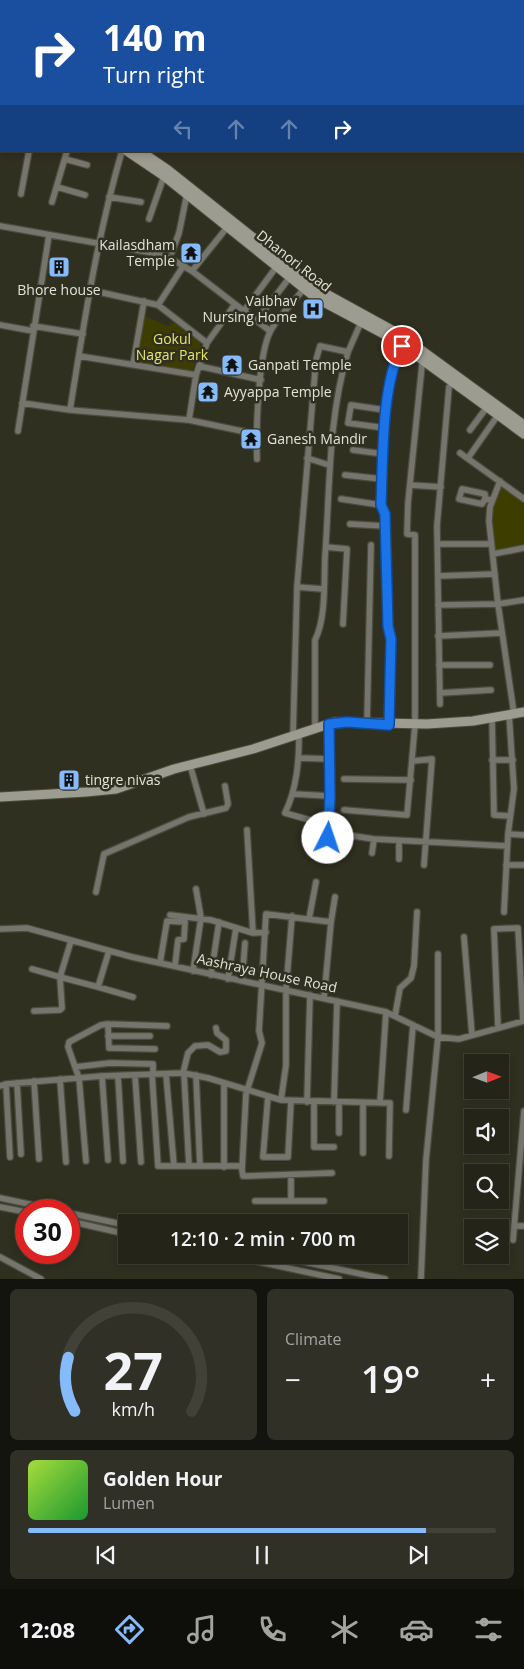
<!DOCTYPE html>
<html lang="en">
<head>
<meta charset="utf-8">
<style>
	:root { --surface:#242419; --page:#303026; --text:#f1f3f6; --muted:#a3a4a2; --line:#414138; --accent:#86bbfb }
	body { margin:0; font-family:"Open Sans",sans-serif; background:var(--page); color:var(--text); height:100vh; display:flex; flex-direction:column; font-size:19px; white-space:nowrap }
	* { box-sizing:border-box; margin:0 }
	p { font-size:16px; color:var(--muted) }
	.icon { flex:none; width:28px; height:28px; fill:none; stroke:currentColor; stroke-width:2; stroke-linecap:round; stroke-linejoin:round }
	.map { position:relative; height:1279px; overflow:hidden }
	.drawer { display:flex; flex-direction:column; gap:10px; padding:10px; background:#14140e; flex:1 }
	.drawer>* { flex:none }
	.banner { position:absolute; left:0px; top:0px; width:525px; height:152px; box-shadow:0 2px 8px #0003,0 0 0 1px var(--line); background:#1a4fa0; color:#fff; overflow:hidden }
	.needle { width:32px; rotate:89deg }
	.buttons { position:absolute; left:464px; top:1054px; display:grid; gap:10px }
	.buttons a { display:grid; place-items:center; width:45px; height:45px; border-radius:0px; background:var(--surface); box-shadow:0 2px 8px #0003,0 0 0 1px var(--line); font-size:25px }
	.speed { position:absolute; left:15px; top:1199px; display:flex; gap:10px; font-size:25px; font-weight:700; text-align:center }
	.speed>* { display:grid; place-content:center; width:65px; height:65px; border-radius:50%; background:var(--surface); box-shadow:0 2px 8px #0003,0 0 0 1px var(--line); line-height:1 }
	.speed .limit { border:8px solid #d22; background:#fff; color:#111 }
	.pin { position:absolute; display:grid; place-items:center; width:42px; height:42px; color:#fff; margin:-21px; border:2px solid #fff; border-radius:50%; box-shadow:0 1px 5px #0007 }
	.me { position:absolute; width:55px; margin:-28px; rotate:4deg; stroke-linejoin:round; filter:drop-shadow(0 0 4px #0008) }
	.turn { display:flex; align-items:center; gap:18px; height:105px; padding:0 20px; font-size:22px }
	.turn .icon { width:65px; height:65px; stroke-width:2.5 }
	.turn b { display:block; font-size:35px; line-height:42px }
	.lanes { display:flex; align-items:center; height:48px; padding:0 20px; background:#0003; justify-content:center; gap:25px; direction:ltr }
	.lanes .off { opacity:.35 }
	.big { font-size:38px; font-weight:600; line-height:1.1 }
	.drawer .tile { flex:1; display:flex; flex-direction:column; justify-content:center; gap:8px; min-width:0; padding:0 18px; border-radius:8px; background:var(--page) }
	.drawer .dial { align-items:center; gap:0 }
	.dial svg { height:130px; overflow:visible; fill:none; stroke:var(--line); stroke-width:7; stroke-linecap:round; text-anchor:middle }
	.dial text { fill:var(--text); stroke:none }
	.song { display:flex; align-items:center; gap:15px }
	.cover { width:60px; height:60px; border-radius:8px; background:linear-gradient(135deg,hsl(80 70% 55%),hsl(130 70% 35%)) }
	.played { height:5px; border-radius:2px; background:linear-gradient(90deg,var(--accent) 85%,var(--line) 85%) }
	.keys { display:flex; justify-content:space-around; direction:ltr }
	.heat { display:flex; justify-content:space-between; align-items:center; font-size:28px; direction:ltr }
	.drawer .tiles { flex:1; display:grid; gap:10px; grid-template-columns:1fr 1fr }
	.tile:last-child { grid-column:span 2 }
	.trip { position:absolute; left:118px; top:1214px; width:290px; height:50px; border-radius:0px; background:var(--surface); box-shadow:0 2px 8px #0003,0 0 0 1px var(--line); font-weight:600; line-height:50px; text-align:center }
	.dock { display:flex; height:80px; justify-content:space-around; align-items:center; background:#0e0e0a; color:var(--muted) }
	.dock .icon { width:35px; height:35px }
	.dock .active { color:var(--accent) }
	.dock b { font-size:22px; color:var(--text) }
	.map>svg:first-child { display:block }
	.green { fill:#3e3d00 }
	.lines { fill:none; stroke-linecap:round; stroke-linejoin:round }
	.street-casing { stroke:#4c4c3e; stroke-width:8 }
	.secondary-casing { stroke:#4c4c3e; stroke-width:11 }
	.street { stroke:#75756d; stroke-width:5.5 }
	.secondary { stroke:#9c9c90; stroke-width:9 }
	.route-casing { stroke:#114b97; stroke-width:12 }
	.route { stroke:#1a73e8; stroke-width:9 }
	.labels { text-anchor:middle; stroke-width:5; stroke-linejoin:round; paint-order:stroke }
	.poi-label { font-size:14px; fill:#e2e2d9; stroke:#303021; text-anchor:start }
	.street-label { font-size:14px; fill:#e2e2d9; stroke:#303021 }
	.park-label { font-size:14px; fill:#e5e56b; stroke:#303021 }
</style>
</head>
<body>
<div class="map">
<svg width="524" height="1279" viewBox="0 0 524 1279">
	<rect width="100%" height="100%" fill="#303021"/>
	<!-- green -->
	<path class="green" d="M144 316 168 326 174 322 199 341 201 346 192 371 137 362Z
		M501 484 524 502V545L495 552 491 507Z"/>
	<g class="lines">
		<!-- street casing -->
		<g class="street-casing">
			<path id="street" d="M0 134 1 129
				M65 159 87 165
				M57 187 85 195
				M21 194 29 151
				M109 197 141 202
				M52 202 67 151
				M149 219 164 176
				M0 226 164 255 192 271 270 331
				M172 252 179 233 187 194
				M192 271 229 225
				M90 290 158 305 207 343
				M158 305 184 265
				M244 311 277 266
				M257 320 290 277
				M0 325 33 331
				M33 326 83 334
				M79 356 196 375
				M133 365 144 301
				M199 366 261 380
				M22 403 70 410 189 420 256 434
				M70 410C84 323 97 236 122 151
				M189 420 196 375 207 343 235 304
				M385 428 348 423 351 405 385 410
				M470 430 487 407
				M18 431 49 235
				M353 450 384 454
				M460 453 524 499
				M307 458 329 465
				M468 458 498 415
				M257 459C256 431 258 356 270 332 278 316 295 301 306 286
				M345 475 382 479
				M500 481 490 507 489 521 498 604 514 714
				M410 485 441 487
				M341 499 381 505
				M485 499 482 504 459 499 462 489 485 494V499L492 500
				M350 524 385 526
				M438 544H491
				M326 547 347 549 343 624
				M493 554 524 548
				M438 576 495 574
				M297 587 323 589
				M438 605 498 604 524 600
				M438 636 502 633
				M439 665H490
				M440 693 491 690
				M440 704 437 526 449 387 454 380
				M492 717 494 815 510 816
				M367 723 371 545
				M389 725 391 639 388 626 385 514 381 505C384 451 380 393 403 343
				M315 728V640C326 619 324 581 325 557 330 488 328 418 348 352
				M299 734C299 761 297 788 285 813L317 822
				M293 736 297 587 316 360 320 346 348 352 362 320
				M299 758 330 759
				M492 760H513
				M413 761 432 759 424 865
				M190 765 204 814
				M344 779 411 780
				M294 794 330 796
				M344 810 407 815 415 725V535L407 534 408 503 422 365 426 359
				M247 830 253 933
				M340 834 374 839 507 846
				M508 834 524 835
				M328 838 330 796 329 724
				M399 841V859
				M372 853 374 839
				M506 865H524
				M96 892 104 854 189 817 226 808 228 804 225 786
				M504 912 508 834 514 789 509 714
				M170 915 211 920 253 933 266 932
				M309 919 316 882
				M331 922 266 914 259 1031 262 1043 246 1094 242 1170 243 1176H248L332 1173
				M0 929 27 928 132 957 386 1012 438 1037 459 1039 524 1021
				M464 937 472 1035
				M71 941 60 977 98 987
				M109 951 98 987 133 997
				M160 963 167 921 185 922 184 939 178 940 175 966
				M32 969 60 977 62 1008 60 1010 34 1011
				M193 971 201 918 196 889
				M211 975 219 922
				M228 979 236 928
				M242 981 245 943
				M324 998 331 922 335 897
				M395 1016 400 988 411 978 414 966 417 912
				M108 1024 109 1048 155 1049
				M498 1027 494 929 518 928 523 1021
				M108 1036H150
				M75 1067 110 1063 153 1064V1074
				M183 1073 188 1053 195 1046 208 1045 220 1052 226 1051V1040L217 1033 216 1028
				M152 1074 158 1166H242
				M166 1074 174 1166
				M184 1074 189 1166
				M135 1075 141 1162
				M196 1075 200 1166
				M102 1076 108 1160
				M118 1076 123 1161
				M60 1079 66 1162
				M34 1081 39 1159
				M17 1083 21 1154
				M6 1084 10 1157
				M0 1086 6 1084 102 1076 183 1073 208 1078 281 1100 390 1103 389 1156
				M268 1096 263 1157H288L291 1101
				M281 1100 286 1065V990L292 916
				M307 1102 310 995
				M334 1102 337 1001
				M314 1103V1147H334
				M363 1103V1153
				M380 1103 386 1012
				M406 1110 413 1025
				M339 1133V1102
				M86 1161 79 1078 68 1047 69 1042 101 1025 108 1024 167 1026
				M224 1167V1083
				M291 1175V1201H324
				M0 1198 57 1210
				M255 1201H291
				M0 1207 26 1212
				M69 1213 126 1225
				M69 1221 126 1234
				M514 1226H524
				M513 1240 524 1111
				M227 1255 339 1279
				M271 1255 385 1279
				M0 1257 41 1279
				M421 1279 426 1160 438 1037V954"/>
		</g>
		<!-- secondary casing -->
		<g class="secondary-casing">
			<path id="secondary" d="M0 59 1 60
				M0 67 1 68
				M127 151 164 176 316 298 395 340 524 434
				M140 151 168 170 319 290 399 334 524 425
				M0 797 86 792 116 789 174 769 253 749 335 722 427 724 473 721 524 712"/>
		</g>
		<!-- street -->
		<use href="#street" class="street"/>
		<!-- secondary -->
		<use href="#secondary" class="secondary"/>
	</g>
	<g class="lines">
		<!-- route casing -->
		<g class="route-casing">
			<path id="route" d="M328 838 330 796 329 724 347 722 389 725 391 639 388 626 385 514 381 505C383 460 381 385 402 346"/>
		</g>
		<!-- route -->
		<use href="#route" class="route"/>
	</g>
	<!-- icons -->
	<defs>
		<g id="temple-square" transform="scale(1.125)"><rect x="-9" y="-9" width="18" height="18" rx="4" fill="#86bbfb" stroke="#303021"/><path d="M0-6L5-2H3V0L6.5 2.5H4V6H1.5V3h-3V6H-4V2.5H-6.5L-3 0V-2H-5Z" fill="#111"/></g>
		<g id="building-square" transform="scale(1.125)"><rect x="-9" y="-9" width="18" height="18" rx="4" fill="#86bbfb" stroke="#303021"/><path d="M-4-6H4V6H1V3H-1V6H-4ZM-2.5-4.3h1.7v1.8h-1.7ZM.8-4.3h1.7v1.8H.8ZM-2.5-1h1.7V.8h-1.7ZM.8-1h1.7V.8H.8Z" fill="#111"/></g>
		<g id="hospital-square" transform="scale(1.125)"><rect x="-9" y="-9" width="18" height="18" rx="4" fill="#86bbfb" stroke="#303021"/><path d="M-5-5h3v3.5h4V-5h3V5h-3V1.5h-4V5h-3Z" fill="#111"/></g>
	</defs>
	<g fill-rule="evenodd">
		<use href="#temple-square" x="191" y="253"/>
		<use href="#building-square" x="59" y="267"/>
		<use href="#hospital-square" x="313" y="309"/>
		<use href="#temple-square" x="232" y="365"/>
		<use href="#temple-square" x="208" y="392"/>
		<use href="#temple-square" x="251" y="439"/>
		<use href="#building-square" x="69" y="780"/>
	</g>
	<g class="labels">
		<!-- poi labels -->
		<g class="poi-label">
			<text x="175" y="250" text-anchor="end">Kailasdham<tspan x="175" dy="16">Temple</tspan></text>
			<text x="59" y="295" text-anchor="middle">Bhore house</text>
			<text x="297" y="306" text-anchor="end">Vaibhav<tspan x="297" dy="16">Nursing Home</tspan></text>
			<text x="248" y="370">Ganpati Temple</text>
			<text x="224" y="397">Ayyappa Temple</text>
			<text x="267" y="444">Ganesh Mandir</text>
			<text x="85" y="785">tingre nivas</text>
		</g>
		<!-- street labels -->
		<g class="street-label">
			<text transform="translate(294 261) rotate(38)" y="5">Dhanori Road</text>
			<text transform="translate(267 973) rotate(12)" y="5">Aashraya House Road</text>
		</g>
		<!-- park labels -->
		<g class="park-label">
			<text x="172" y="344">Gokul<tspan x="172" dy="16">Nagar Park</tspan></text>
		</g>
	</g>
</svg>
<div class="buttons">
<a><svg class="needle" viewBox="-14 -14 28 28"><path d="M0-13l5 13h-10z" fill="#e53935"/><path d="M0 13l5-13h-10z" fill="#a3a4a2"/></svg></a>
<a><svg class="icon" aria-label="sound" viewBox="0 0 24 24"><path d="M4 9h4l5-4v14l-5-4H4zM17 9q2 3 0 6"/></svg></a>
<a><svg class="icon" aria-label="search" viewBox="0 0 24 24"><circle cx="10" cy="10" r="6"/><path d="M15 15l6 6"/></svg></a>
<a><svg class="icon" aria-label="layers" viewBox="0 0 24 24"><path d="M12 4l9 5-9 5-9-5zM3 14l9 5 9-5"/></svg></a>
</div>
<div class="speed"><div class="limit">30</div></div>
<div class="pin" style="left:402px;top:346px;background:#d93025"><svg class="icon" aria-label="arrive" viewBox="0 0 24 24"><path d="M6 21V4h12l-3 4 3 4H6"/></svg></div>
<svg class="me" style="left:328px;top:838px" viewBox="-20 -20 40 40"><circle r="19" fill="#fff"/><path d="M0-13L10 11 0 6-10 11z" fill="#1a73e8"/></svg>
<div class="trip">12:10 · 2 min · 700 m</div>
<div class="banner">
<div class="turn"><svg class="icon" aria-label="right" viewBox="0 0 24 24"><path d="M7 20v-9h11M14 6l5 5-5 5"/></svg><div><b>140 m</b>Turn right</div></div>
<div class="lanes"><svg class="icon off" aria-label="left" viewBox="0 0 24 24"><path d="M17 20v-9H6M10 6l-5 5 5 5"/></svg><svg class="icon off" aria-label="ahead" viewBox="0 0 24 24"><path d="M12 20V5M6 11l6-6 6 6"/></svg><svg class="icon off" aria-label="ahead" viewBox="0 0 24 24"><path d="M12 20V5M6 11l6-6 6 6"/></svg><svg class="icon" aria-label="right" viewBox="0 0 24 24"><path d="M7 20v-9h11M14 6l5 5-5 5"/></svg></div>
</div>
</div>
<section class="drawer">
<div class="tiles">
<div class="tile dial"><svg viewBox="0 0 100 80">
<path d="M14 69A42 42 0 1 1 86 69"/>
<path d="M14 69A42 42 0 0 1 10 36" stroke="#86bbfb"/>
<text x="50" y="56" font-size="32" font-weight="700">27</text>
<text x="50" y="72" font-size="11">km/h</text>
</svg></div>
<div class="tile"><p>Climate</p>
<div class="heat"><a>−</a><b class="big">19°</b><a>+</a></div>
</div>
<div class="tile">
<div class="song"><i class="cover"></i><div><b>Golden Hour</b><p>Lumen</p></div></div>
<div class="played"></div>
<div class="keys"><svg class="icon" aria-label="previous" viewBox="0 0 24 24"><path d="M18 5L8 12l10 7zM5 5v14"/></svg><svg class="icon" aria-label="pause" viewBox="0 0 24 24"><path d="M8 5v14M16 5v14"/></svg><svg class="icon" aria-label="next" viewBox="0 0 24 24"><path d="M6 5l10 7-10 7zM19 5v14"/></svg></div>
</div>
</div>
</section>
<nav class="dock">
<b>12:08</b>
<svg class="icon active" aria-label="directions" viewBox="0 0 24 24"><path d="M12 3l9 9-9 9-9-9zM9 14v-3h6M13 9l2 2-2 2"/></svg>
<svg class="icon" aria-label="music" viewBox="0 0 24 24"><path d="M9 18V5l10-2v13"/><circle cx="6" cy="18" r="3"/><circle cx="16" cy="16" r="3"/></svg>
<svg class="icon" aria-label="phone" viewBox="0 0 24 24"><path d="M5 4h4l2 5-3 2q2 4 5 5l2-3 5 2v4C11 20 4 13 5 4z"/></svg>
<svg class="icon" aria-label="climate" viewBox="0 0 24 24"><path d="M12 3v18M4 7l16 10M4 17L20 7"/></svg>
<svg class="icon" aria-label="car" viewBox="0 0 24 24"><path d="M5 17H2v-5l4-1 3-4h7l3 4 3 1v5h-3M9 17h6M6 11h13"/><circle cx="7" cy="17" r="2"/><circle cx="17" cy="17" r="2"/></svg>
<svg class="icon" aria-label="filters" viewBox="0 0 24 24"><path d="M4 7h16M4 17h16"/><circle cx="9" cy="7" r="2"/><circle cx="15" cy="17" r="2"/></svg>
</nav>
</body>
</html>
